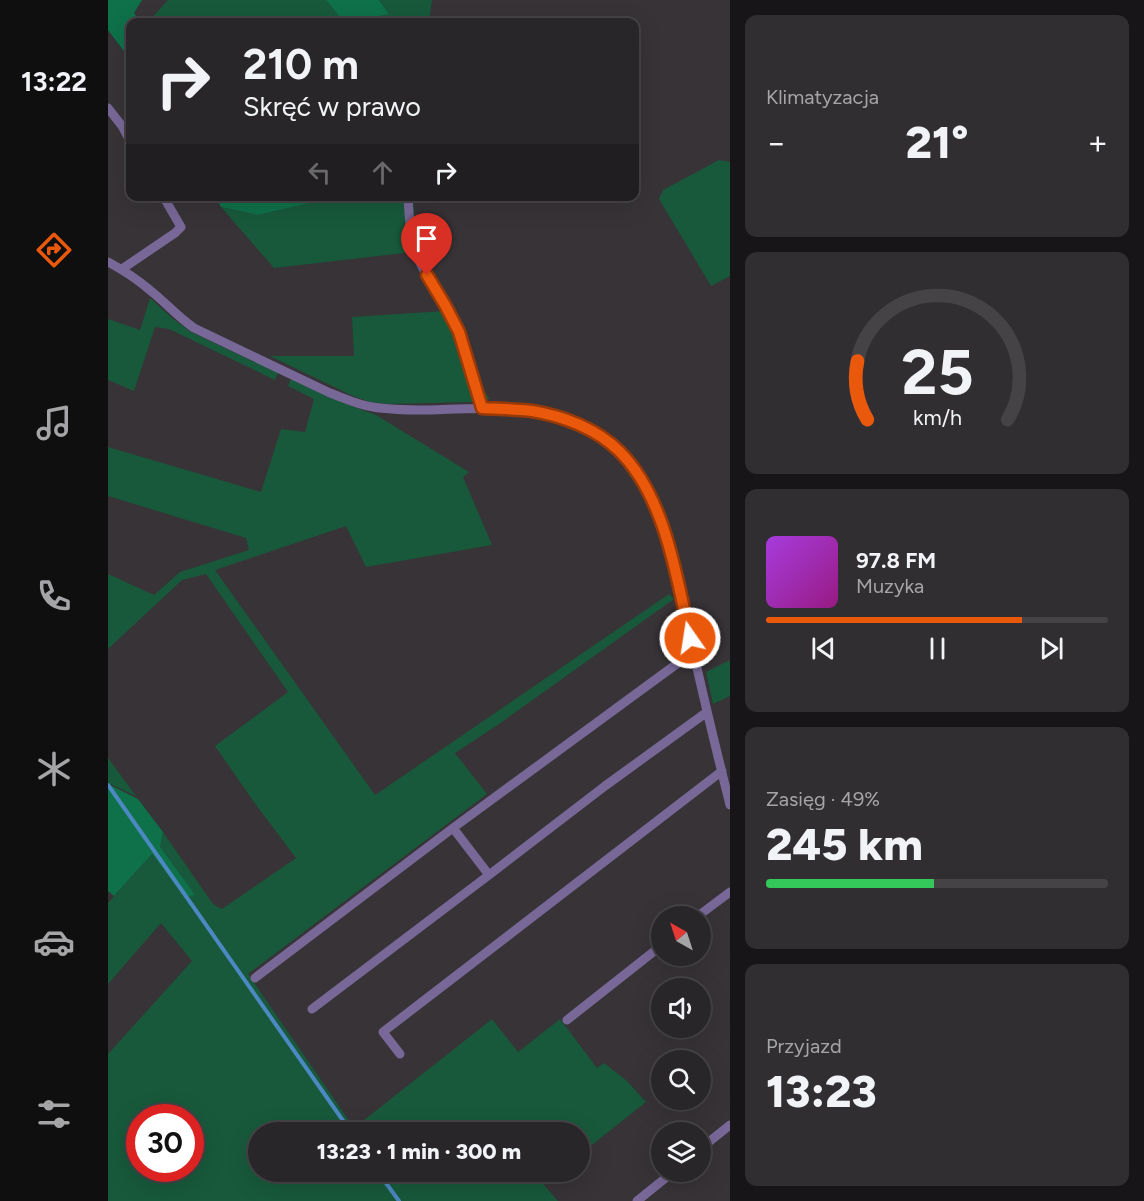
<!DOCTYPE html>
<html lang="pl">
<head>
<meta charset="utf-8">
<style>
	:root { --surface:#292629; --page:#312e31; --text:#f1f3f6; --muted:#a5a5a8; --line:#454346; --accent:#ea580c }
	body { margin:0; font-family:Figtree,sans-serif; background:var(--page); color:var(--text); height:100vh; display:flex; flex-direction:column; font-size:22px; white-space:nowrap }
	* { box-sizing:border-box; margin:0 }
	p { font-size:20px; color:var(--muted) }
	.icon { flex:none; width:33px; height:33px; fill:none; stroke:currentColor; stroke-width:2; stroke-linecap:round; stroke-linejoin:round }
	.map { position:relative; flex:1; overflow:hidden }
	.details { display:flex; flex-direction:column; gap:15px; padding:15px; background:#171517; width:414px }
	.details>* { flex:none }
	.banner { position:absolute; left:18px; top:18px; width:513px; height:183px; border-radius:12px; box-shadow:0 6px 24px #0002,0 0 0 2px var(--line); background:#292629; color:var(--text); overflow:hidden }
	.needle { width:39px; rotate:321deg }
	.controls { position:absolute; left:543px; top:906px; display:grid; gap:12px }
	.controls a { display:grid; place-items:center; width:60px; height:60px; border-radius:50%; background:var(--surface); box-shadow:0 6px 24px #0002,0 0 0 2px var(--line); font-size:30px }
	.speed { position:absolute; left:18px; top:1104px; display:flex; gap:12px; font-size:30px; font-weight:700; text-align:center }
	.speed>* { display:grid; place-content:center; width:78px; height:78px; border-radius:50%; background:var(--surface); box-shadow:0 6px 24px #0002,0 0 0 2px var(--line); line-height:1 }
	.speed .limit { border:9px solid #d22; background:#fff; color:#111 }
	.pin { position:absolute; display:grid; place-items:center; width:51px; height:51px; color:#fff; margin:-62px -26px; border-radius:50% 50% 50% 0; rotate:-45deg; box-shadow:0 0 6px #0007 }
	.pin .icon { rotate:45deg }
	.me { position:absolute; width:66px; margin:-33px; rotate:347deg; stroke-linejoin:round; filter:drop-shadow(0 0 4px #0008) }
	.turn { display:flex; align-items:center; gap:21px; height:126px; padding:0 18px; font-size:27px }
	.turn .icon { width:78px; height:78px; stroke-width:2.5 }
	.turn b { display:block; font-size:42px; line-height:51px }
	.lanes { display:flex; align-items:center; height:57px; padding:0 18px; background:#0003; justify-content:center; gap:30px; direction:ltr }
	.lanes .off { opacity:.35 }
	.big { font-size:45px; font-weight:800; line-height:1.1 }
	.details .card { flex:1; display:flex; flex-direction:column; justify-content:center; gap:9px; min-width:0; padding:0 21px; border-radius:12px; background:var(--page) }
	.details .dial { align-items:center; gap:0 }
	.dial svg { height:156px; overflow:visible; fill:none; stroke:var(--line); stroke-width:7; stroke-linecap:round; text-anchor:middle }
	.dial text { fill:var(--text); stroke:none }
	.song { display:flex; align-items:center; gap:18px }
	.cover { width:72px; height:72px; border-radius:9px; background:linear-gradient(135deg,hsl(280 70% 55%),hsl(310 70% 35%)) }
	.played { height:6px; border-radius:3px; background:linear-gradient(90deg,var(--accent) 75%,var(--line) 75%) }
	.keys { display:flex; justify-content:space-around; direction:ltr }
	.heat { display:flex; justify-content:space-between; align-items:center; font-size:33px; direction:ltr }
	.charge { height:9px; border-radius:4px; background:linear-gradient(90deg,#34c759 49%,var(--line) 0) }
	.trip { position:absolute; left:140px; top:1122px; width:342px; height:60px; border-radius:30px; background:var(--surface); box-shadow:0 6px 24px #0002,0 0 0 2px var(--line); font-weight:800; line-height:60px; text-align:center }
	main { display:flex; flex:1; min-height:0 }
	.menu { display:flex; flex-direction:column; width:108px; justify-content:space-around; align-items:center; background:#100f10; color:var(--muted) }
	.menu .icon { width:42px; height:42px }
	.menu .selected { color:var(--accent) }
	.menu b { font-size:27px; color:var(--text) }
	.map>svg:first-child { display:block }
	.green { fill:#18593b; fill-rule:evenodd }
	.forest { fill:#0e7149 }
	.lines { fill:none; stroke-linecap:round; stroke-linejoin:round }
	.stream { stroke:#4c88c1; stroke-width:4 }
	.minor { stroke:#786898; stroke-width:9 }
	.route-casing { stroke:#983908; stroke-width:15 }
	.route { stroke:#ea580c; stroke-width:10 }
</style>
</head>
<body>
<main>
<nav class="menu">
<b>13:22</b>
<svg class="icon selected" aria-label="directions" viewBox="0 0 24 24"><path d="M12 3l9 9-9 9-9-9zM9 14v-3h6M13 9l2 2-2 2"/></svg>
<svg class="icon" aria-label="music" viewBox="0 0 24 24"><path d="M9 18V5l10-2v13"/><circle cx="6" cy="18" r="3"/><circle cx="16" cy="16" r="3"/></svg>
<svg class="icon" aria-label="phone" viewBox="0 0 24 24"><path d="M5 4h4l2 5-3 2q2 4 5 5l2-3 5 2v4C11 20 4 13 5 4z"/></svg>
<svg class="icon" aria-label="climate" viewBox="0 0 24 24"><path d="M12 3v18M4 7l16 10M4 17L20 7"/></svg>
<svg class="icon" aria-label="car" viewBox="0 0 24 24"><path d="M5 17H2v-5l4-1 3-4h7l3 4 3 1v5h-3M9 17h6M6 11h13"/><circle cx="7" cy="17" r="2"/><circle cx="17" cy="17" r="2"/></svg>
<svg class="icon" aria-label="filters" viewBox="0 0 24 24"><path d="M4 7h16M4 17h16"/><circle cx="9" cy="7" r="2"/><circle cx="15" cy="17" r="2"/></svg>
</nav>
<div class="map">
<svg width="622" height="1201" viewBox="0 0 622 1201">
	<rect width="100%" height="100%" fill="#373337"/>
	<!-- green -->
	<path class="green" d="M60 0H218L236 22H40Z
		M271 0H324L321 22H242L281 14Z
		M611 160 622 162V276L603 286 551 199 555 190Z
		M228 197H305C306 218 309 244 318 265 329 289 346 310 356 334 359 343 363 351 366 360 371 373 373 389 382 399L363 402 281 404 262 402 245 396 162 356H246L244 317 337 311 305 252 166 268 113 207 150 215Z
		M42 298 64 318 83 332 170 373 167 380 61 329 47 327 26 391 0 380V319L32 330Z
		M183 379 220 397 268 415 361 472 355 477 384 545 258 567 238 526 107 570 267 795 561 594 566 599 391 724 347 753 379 794 140 974 246 1128 384 1019 410 1052 452 1019 489 1068 496 1063 519 1081 538 1102 471 1155V1132H150V1172H451L435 1184 450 1201H0V1054L84 961 53 923 0 984V903L44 854 76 897 52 847 55 832 105 904 114 909 188 858 148 805 107 746 180 692 98 574 74 580 0 649V574L46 595 72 572 141 550 138 538 0 496V447L153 492 173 429 197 432 206 399 180 386ZM32 1118H82V1168H32Z
		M622 660V696L605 704 598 672Z
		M0 758 28 796 0 783Z"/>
	<!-- forest -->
	<path class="forest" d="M0 0H34L26 13 32 22H22V59L0 30Z
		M218 0H271L281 14 242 22H236Z
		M108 197H228L150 215 113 207Z
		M0 784 30 799 55 832 52 847 87 895 76 897 44 854 6 896 0 891Z"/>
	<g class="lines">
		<!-- stream -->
		<path class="stream" d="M0 785 243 1132
			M270 1172 291 1201"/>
		<!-- minor -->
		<path class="minor" d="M0 108 14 126 22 141
			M300 196C301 216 302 237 309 256 320 283 340 305 351 333 360 357 366 383 373 408
			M0 262C15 270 30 280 43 291 58 303 70 317 86 328L222 393C236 398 250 405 265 407 282 410 301 410 319 410 354 409 389 407 423 411 453 416 492 430 513 452 560 503 572 594 587 659 598 708 610 757 622 805
			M14 269 67 233 73 227 55 196
			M381 875 497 786 599 712
			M590 916 622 892
			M147 978 345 828 585 652
			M204 1009 381 875 345 828
			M459 1020 554 945
			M292 1054 275 1032 614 771
			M592 1149 622 1125
			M529 1201 565 1172"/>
	</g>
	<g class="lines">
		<!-- route casing -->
		<g class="route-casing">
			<path id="route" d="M319 275 337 305 351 332 374 408C390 409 407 409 424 411 455 416 489 429 511 451 557 496 569 578 582 638"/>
		</g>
		<!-- route -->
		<use href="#route" class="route"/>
	</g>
</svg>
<div class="controls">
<a><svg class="needle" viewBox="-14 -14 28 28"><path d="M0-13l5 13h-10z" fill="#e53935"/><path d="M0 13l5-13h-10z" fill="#a5a5a8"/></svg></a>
<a><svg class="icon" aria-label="sound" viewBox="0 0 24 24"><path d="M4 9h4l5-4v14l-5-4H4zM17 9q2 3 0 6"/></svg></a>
<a><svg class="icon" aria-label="search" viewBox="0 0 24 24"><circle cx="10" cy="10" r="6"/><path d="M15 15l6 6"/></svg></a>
<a><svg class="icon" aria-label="layers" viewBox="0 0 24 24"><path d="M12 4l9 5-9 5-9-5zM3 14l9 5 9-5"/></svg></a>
</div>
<div class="speed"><div class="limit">30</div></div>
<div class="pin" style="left:319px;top:275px;background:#d93025"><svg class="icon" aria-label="arrive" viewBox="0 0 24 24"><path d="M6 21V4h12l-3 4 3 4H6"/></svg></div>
<svg class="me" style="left:582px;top:638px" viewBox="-20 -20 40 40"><circle r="17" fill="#ea580c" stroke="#fff" stroke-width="3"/><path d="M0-11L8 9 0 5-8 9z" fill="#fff"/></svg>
<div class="trip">13:23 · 1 min · 300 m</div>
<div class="banner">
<div class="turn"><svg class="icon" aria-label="right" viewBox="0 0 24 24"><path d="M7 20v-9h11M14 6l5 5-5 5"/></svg><div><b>210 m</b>Skręć w prawo</div></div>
<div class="lanes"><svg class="icon off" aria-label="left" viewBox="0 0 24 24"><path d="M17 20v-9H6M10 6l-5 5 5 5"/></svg><svg class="icon off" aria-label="ahead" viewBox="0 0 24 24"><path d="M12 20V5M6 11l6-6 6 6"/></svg><svg class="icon" aria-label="right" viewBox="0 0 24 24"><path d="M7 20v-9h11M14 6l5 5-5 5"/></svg></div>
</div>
</div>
<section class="details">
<div class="card"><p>Klimatyzacja</p>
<div class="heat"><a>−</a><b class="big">21°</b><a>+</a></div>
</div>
<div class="card dial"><svg viewBox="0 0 100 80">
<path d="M14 69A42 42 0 1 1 86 69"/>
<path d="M14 69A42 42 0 0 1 9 39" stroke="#ea580c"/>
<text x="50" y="56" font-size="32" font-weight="700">25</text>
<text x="50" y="72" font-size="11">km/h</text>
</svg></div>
<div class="card">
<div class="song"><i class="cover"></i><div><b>97.8 FM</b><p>Muzyka</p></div></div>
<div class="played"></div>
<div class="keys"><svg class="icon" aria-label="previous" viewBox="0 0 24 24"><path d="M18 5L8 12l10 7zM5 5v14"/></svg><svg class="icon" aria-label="pause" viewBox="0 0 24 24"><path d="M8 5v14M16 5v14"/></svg><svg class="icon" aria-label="next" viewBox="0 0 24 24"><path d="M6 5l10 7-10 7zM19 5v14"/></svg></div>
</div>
<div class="card"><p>Zasięg · 49%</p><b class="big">245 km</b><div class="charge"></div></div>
<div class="card"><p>Przyjazd</p><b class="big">13:23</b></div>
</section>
</main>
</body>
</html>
